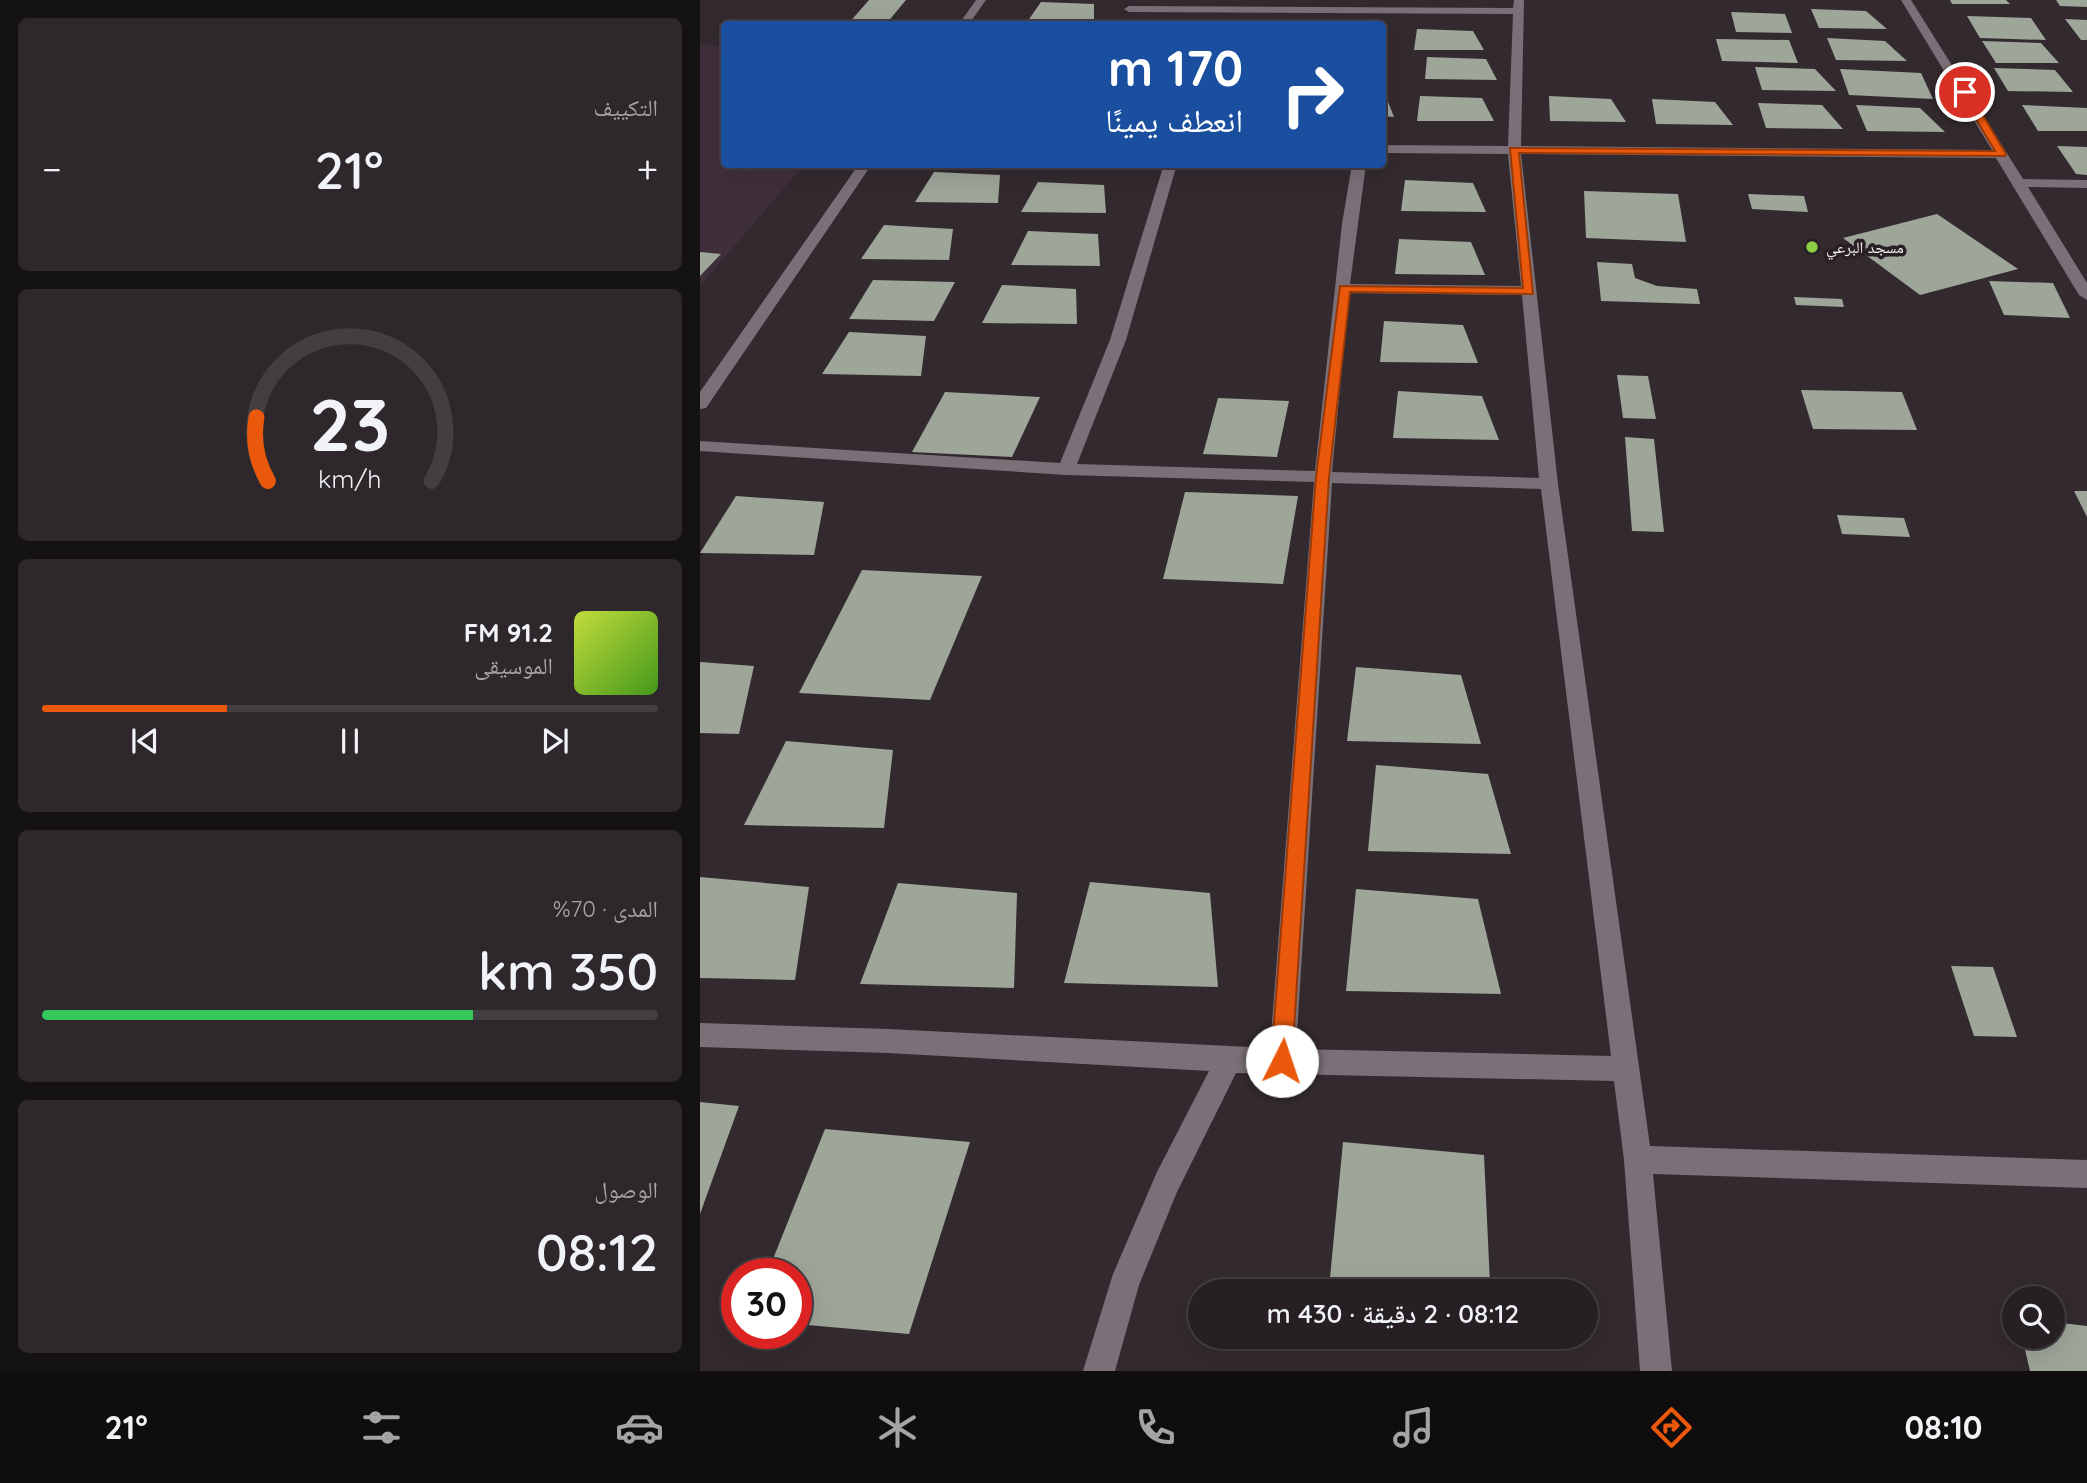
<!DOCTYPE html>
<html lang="ar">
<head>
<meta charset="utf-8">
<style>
	:root { --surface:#262024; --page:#2e282c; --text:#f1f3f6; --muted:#a4a3a6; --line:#423e41; --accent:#ea580c }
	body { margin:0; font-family:Quicksand,"Noto Naskh Arabic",sans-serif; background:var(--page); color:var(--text); direction:rtl; height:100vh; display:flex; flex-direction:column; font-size:26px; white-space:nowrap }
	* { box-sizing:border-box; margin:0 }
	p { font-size:23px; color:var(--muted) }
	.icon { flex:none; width:38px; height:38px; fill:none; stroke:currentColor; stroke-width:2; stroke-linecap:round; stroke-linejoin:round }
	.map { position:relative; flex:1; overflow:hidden; direction:ltr }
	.side { display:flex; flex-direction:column; gap:18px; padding:18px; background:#151214; width:700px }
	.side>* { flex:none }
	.top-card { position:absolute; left:21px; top:21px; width:665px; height:147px; border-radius:7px; box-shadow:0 7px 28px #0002,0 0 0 2px var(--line); direction:rtl; background:#1a4fa0; color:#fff; overflow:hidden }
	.fabs { position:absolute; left:1302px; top:1286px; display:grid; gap:14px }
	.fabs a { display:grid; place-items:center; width:63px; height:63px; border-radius:50%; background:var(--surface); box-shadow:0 7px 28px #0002,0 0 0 2px var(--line); font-size:35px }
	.speed { position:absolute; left:21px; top:1258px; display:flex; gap:14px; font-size:35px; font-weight:700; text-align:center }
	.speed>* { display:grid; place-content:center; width:91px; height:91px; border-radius:50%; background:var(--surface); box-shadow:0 7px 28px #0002,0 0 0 2px var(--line); line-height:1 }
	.speed .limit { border:10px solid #d22; background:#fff; color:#111 }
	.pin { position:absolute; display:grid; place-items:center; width:60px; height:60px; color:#fff; margin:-30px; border:4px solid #fff; border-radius:50%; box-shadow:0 2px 7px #0007 }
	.me { position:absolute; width:77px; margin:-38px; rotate:4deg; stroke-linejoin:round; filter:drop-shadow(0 0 5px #0008) }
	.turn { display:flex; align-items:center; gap:24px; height:147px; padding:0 28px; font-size:32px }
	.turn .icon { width:91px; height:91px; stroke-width:2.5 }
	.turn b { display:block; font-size:49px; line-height:60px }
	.big { font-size:52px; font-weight:600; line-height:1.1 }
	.side .tile { flex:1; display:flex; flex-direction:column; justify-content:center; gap:10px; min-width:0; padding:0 24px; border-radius:10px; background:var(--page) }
	.side .dial { align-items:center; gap:0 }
	.dial svg { height:182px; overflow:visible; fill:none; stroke:var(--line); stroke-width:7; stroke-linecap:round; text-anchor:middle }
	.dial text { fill:var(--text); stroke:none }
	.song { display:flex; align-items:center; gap:21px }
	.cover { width:84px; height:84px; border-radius:10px; background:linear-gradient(135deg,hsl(70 70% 55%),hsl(100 70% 35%)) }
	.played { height:7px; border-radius:4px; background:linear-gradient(90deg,var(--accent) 30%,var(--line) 30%) }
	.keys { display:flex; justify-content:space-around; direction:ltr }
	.heat { display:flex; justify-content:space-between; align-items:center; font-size:38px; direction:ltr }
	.charge { height:10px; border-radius:5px; background:linear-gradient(90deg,#34c759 70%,var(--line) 0) }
	.trip { position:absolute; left:488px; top:1279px; width:410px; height:70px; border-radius:35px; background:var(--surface); box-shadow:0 7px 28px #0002,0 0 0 2px var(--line); font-weight:600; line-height:70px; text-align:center; direction:rtl }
	.menu { display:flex; height:112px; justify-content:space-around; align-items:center; background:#0f0d0e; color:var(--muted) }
	.menu .icon { width:49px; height:49px }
	.menu .active { color:var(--accent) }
	.menu b { font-size:32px; color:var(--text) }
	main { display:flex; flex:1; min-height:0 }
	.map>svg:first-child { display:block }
	.built { fill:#3f2f3a }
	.building { fill:#9ea599 }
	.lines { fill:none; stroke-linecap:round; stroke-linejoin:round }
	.minor { fill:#7b7077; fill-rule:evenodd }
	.route { fill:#ea580c; stroke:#983908; stroke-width:2 }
	.poi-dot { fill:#8bce46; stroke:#292026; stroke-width:2.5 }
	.labels { text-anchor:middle; stroke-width:7; stroke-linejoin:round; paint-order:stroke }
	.far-poi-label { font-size:16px; fill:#f7f1f5; stroke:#292026; text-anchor:start }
</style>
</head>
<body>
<main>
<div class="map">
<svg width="1387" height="1371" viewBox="0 0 1387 1371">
	<rect width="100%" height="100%" fill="#332a30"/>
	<!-- built -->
	<path class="built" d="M0 43 24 48V164L104 165 0 286Z"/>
	<!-- building -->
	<path class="building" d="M169 0H206L186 24H148Z
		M1250 0H1306L1310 4H1252Z
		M1356 0H1387V7L1360 6Z
		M341 2 394 4V22H327Z
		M1111 9 1166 11 1187 29 1119 28Z
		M1031 12 1085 14 1092 33 1036 32Z
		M1267 16 1331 18 1346 40 1280 38Z
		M1365 19 1387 20V40H1381Z
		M717 29 773 31 784 50H714Z
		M1127 38 1185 41 1207 61 1136 60Z
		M1016 39 1089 40 1098 63 1022 61Z
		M1282 41 1341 43 1359 63H1296Z
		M727 57 786 59 797 80 725 79Z
		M1055 67 1115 69 1136 91 1062 90Z
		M1294 68 1355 70 1373 92 1308 91Z
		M1140 69 1221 73 1233 99 1149 95Z
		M682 94H685L694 117 682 116Z
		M720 96 782 98 794 121H717Z
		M849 96 911 99 926 122 850 121Z
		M952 99 1015 102 1033 125 956 124Z
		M1058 103 1122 105 1143 129 1066 128Z
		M1156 105 1220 108 1245 132 1167 131Z
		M1322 105 1387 108V131H1338Z
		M1357 146 1387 147V175L1376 174Z
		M234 172 300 175 298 203 215 202Z
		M705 180 773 183 786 212 701 211Z
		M338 182 404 185 406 213 321 212Z
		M884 191 978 194 986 242 886 238Z
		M1048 194 1104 196 1108 212 1052 209Z
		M1237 214 1318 269 1220 295 1143 238Z
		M184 225 253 229 249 260 161 259Z
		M328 231 398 234 400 266 311 265Z
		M699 239 771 242 785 275 695 274Z
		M0 252 21 254 0 276Z
		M897 262 932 264 935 278 957 286 997 289 1000 304 901 301Z
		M173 280 255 282 234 321 149 319Z
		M1289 281 1353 283 1370 318 1304 315Z
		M302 285 376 289 377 324 282 323Z
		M1094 297 1142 299 1144 307 1096 305Z
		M684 321 763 325 778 363 680 362Z
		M149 332 226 336 221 376 122 374Z
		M917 375 948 376 956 419 923 418Z
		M1101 390 1202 392 1217 430 1113 429Z
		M698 391 782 396 799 440 693 438Z
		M245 392 340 397 312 457 212 452Z
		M518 398 589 401 577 457 503 454Z
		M925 437 954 439 964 532 932 531Z
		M1374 491H1387V517Z
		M485 492 598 496 583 584 463 579Z
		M36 496 124 502 114 555 0 553Z
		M1137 515 1204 518 1210 537 1142 534Z
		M162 570 282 576 230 700 99 693Z
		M0 662 54 666 39 734 0 733Z
		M656 667 761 675 781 744 647 741Z
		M86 741 193 750 184 828 44 825Z
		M676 765 788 774 811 854 668 851Z
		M0 877 109 887 95 980 0 978Z
		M390 882 510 893 518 987 364 983Z
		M198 883 317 893 314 988 160 984Z
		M656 889 778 899 801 994 646 991Z
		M1251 966 1293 967 1317 1037 1274 1036Z
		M0 1102 39 1106 0 1214Z
		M125 1129 270 1142 209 1334 96 1324V1274H67Z
		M643 1142 784 1155 790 1284 630 1278Z
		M1353 1322 1387 1326V1371H1330L1322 1337H1353Z"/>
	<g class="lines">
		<!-- minor -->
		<path class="minor" d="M276 0H286L269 24H259Z
			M814 0H824L821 146 1292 150 1201 0H1211L1323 179 1387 180V188L1328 187 1387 283V300L1379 295 1296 158 821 154 858 484 950 1146 1387 1160V1188L953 1174 972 1371H940L924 1160 914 1081 536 1073 477 1192 439 1285 415 1371H383L413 1274 457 1172 509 1071 188 1053 0 1047V1023L188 1029 570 1048 614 482 366 475 0 451V441L360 463 410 340 464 164H477L426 340 377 464 615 471 642 224 652 164H666L650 284 821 286 808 154 682 153V145L808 146 813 14 429 12 424 9 429 6 813 8ZM649 293 822 295 839 478 632 472ZM632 483 841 489 911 1056 596 1049Z
			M159 164H172L6 408 0 409V392Z"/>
	</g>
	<!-- route -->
	<path class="route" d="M1265 89 1269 92 1306 154 1305 156 819 153 833 294 650 292 629 477 592 1061 589 1068 582 1071 574 1068 571 1061 616 477 640 286 823 288 810 148 1295 151 1260 92Z"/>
	<!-- markers -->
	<circle class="poi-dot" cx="1112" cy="247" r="7"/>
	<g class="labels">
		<!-- far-poi labels -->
		<g class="far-poi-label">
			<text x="1126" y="253">مسجد البرعي</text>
		</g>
	</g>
</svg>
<div class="fabs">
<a><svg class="icon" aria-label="search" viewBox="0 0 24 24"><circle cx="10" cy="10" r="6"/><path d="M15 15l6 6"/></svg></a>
</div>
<div class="speed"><div class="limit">30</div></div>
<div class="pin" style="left:1265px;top:92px;background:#d93025"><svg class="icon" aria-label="arrive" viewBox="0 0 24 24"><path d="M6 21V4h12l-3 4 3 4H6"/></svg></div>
<svg class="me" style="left:582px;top:1061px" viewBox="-20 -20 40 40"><circle r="19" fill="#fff"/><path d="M0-13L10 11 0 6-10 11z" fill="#ea580c"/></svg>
<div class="trip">08:12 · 2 دقيقة · 430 m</div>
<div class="top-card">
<div class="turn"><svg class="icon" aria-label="right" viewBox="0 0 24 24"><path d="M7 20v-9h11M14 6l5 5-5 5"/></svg><div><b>170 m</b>انعطف يمينًا</div></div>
</div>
</div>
<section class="side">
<div class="tile"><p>التكييف</p>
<div class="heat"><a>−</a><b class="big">21°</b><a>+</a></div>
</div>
<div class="tile dial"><svg viewBox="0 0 100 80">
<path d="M14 69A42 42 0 1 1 86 69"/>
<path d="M14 69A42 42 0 0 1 9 41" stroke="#ea580c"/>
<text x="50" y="56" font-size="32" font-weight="700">23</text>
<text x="50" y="72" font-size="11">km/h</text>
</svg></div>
<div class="tile">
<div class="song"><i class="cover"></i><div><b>91.2 FM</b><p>الموسيقى</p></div></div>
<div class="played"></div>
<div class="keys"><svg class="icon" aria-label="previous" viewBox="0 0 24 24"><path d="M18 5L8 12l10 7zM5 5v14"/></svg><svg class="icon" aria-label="pause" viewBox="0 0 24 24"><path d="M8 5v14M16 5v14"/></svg><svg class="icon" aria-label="next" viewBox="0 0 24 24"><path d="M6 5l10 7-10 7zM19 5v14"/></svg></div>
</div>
<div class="tile"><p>المدى · 70%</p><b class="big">350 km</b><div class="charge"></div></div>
<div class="tile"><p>الوصول</p><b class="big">08:12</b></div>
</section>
</main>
<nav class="menu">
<b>08:10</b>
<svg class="icon active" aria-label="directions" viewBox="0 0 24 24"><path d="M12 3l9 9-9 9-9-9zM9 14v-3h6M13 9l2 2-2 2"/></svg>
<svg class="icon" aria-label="music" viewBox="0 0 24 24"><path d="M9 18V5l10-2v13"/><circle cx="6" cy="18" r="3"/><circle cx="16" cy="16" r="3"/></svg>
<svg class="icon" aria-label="phone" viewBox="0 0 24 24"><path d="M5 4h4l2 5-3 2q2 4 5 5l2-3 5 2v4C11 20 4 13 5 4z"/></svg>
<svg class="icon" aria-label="climate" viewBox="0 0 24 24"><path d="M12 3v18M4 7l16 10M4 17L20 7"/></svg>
<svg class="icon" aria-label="car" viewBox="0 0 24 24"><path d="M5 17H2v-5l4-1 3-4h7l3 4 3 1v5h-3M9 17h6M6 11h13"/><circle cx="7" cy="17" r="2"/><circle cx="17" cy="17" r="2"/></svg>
<svg class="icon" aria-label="filters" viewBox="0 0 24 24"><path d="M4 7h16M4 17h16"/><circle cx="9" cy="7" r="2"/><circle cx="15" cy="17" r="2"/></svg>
<b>21°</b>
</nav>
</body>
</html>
